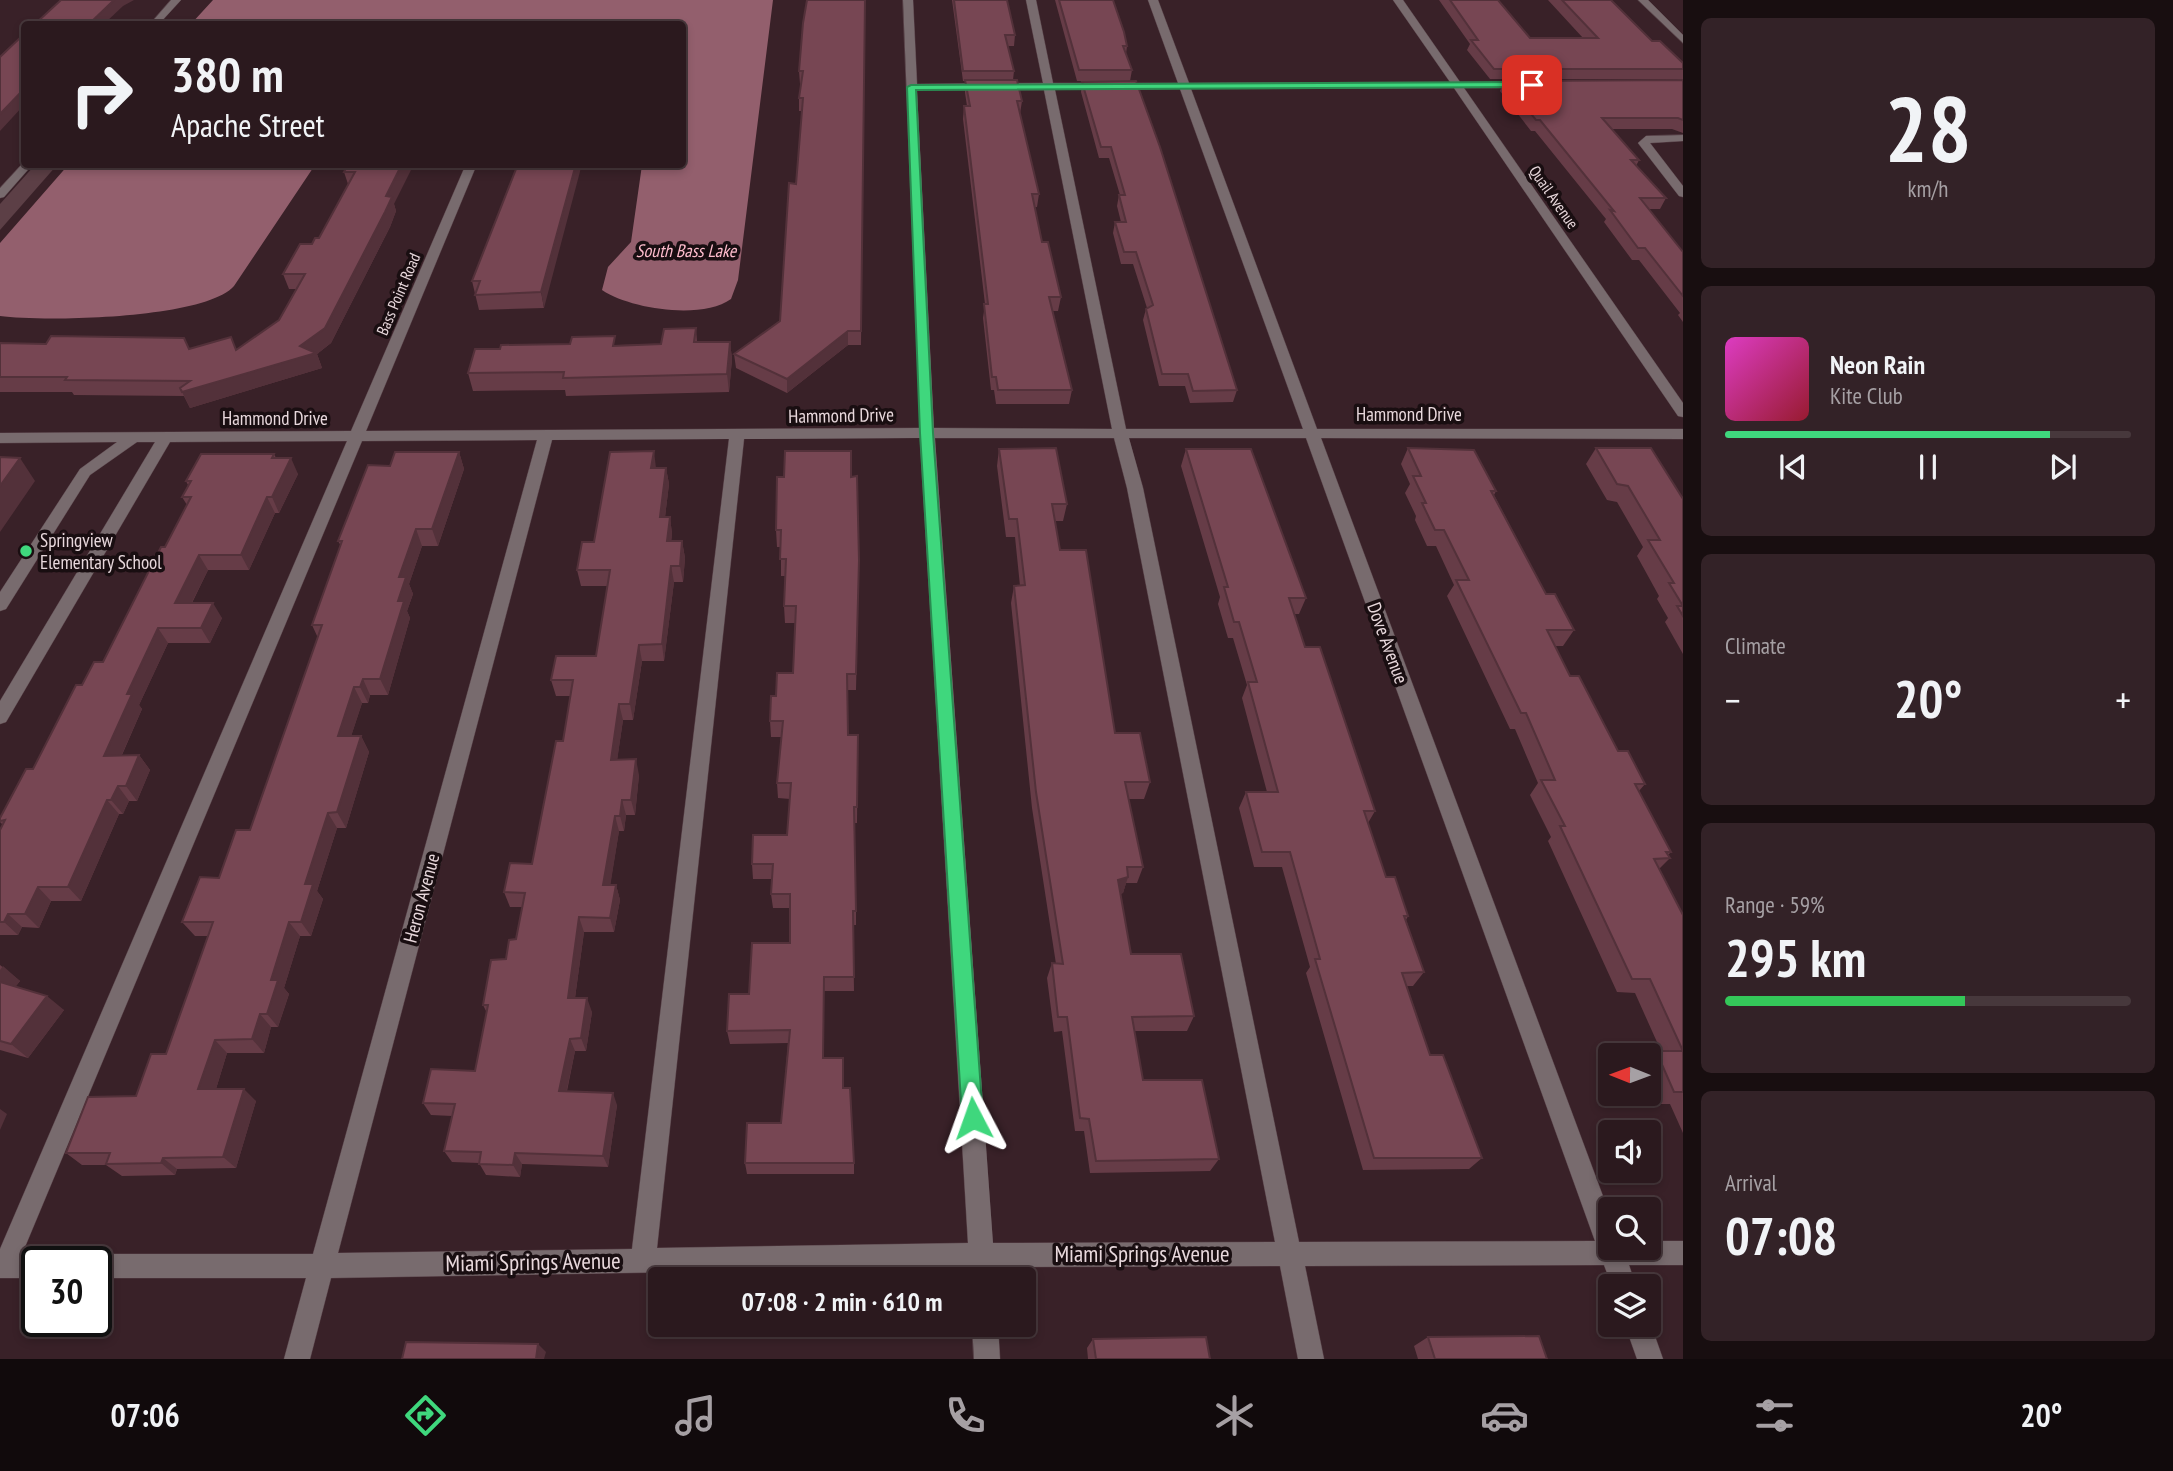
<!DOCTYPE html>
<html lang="en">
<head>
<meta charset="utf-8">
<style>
	:root { --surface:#2b191e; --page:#332227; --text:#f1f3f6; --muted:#a6a0a4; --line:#47383c; --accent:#3fd77d }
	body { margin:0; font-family:"PT Sans Narrow",sans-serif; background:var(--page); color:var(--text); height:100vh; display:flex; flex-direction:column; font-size:26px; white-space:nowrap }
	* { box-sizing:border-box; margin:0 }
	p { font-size:23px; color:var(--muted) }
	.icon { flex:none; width:38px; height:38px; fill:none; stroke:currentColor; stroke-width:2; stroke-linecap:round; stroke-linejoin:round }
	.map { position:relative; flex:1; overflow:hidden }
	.side { display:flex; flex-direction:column; gap:18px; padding:18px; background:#180e10; width:490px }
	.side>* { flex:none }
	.banner { position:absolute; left:21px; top:21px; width:665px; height:147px; border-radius:7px; box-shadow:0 4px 10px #0003,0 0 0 2px var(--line); background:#2b191e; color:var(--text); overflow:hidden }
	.needle { width:46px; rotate:271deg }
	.tools { position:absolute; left:1598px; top:1043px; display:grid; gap:14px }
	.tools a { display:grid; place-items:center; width:63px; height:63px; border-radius:7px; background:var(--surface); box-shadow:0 4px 10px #0003,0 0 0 2px var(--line); font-size:35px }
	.speed { position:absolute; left:21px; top:1246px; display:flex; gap:14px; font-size:35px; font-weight:700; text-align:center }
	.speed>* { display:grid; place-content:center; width:91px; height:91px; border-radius:50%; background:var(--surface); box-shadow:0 4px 10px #0003,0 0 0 2px var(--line); line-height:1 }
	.speed .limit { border:4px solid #111; border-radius:10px; background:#fff; color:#111 }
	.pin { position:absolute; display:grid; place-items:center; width:60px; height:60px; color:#fff; margin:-30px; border-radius:14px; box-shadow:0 4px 10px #0006 }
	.me { position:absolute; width:77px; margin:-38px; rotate:356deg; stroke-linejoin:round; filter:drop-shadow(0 0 5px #0008) }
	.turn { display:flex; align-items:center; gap:24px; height:147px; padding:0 35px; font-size:32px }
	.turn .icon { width:91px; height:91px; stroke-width:2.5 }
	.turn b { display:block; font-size:49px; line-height:60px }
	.big { font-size:52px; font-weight:700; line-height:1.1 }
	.side .card { flex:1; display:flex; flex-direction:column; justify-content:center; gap:10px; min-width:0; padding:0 24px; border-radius:10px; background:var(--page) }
	.side .dial { align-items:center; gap:0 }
	.dial b { font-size:91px; line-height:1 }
	.song { display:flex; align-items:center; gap:21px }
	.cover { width:84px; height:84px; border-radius:10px; background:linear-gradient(135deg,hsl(310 70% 55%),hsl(350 70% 35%)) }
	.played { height:7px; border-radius:4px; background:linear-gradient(90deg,var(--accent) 80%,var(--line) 80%) }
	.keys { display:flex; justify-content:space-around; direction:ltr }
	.heat { display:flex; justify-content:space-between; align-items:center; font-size:38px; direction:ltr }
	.charge { height:10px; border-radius:5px; background:linear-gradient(90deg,#34c759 59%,var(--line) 0) }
	.trip { position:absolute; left:648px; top:1267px; width:388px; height:70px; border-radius:7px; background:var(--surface); box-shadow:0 4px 10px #0003,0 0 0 2px var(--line); font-weight:700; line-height:70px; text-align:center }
	.tabs { display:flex; height:112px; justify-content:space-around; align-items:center; background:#110a0c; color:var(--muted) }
	.tabs .icon { width:49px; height:49px }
	.tabs .selected { color:var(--accent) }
	.tabs b { font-size:32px; color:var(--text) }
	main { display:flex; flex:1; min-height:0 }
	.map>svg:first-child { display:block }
	.green { fill:#5c3f46 }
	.water { fill:#935f6d }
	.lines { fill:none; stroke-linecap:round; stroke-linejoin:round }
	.minor-casing { stroke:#553e45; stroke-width:1 }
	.minor { fill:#786b6e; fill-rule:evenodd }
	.wall { fill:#663c47 }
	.shaded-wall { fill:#53313a }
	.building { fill:#774653; stroke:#53313a; stroke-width:2 }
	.route { fill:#3fd77d; stroke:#298c51; stroke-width:2 }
	.poi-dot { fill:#3fd77d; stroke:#190e11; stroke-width:2.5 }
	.labels { text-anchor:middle; stroke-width:7; stroke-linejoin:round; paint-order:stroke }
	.far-street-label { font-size:16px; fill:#e8d8dc; stroke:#190e11 }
	.far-water-label { font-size:18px; font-style:italic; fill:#fdbbcb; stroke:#190e11 }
	.street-label { font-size:19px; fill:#e8d8dc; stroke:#190e11 }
	.poi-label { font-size:19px; fill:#e8d8dc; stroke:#190e11; text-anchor:start }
	.near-street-label { font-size:23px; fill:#e8d8dc; stroke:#190e11 }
</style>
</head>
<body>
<main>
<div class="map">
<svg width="1683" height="1359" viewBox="0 0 1683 1359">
	<rect width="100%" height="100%" fill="#392128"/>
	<!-- green -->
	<path class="green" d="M35 165H57L0 230V204Z"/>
	<!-- water -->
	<path class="water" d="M213 0H773L738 280 731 299C702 320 630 309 602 290L608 267 631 242 642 165 682 164V24H191Z
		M69 164H315V165L234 286C205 319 45 322 0 316V243Z"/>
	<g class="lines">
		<!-- minor casing -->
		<g class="minor-casing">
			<path id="minor" d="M171 0H181L159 24H150Z
				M903 0H913L917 84 1043 83 1026 0H1036L1053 83H1178L1148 0H1158L1189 83 1450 82 1393 0H1403L1460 82H1526L1531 85 1526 88H1464L1683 403V417L1678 416 1454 88 1191 89 1317 429H1683V439L1321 438 1610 1215V1248H1648V1241H1683V1265H1629L1636 1286H1612L1604 1265 1305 1266 1324 1359H1298L1280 1266 995 1267V1279H971L970 1267 331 1278 310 1359H284L306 1278H96V1262H85L87 1257 96 1254H313L537 440 362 441 22 1254H37L46 1257 48 1262H37V1278H0V1249L347 441 170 442 6 722 0 724V701L155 442H137L90 475 6 609 0 611V592L80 469 117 442 0 443V433L351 431 466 164H477L366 431 920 428ZM1180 89 1303 429H1126L1055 90ZM917 90H1044L1112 429 934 428ZM920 438 968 1243 657 1248 744 439ZM935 438H1114L1127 488 1275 1242 993 1243ZM1129 438H1306L1595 1241 1299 1242 1143 488ZM729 439 632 1249 338 1253 552 440Z
				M1638 0H1648L1683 35V43Z
				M1683 135V141L1650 143 1683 186V197L1679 196 1638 143 1646 136Z
				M24 162V164H33L4 197 0 198V188Z
				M1648 1320 1651 1325 1663 1359H1637L1625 1325H1648Z
				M972 1325H998L1000 1359H974Z"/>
		</g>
		<!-- minor -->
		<use href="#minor" class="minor"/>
	</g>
	<!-- wall -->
	<path class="wall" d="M865 0 861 345H848L787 393 736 368 734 354 780 321 796 184 802 111H799V98L801 84H800L799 71Z
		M952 0H1007L1015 35 1014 46H1008L1014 71 1013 80 1022 101 1020 114 1039 194 1037 207H1035L1042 242 1061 297 1058 311H1053L1072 390 1069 404H996L994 390H991L983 318 985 304 963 119 964 106H967L965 93V81H963Z
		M1055 0H1113L1127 46 1126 54 1132 70 1130 81H1077Z
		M1439 0H1498L1530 38H1583L1548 0H1611L1652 41 1683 63V79H1490L1467 50 1470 44Z
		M1683 80V133L1672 129H1612L1639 160 1636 166 1666 198 1660 209H1649L1683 252V322L1678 315 1680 313 1639 260H1632L1604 222 1606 219 1535 131H1531L1500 91 1504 81Z
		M1082 82 1237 390 1233 402 1190 403 1185 386H1159L1143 320 1146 309 1147 308 1133 264H1121L1113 233 1115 222H1121L1117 206 1119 195H1120L1109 158H1099L1081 92Z
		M348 164 394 204 396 211 390 227 331 343 317 354 322 368 190 408 184 396 74 395 72 392H0V343L236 350 279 320 296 289H289L283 274 319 238 348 184 344 172Z
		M518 164 544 308 479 310 472 281Z
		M696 328 697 342H730L732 359 729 392 566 396 565 390 473 391 468 373 616 345 661 344Z
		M1408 448 1496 491 1494 495 1546 594 1574 630 1563 646H1555L1570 676 1618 751 1645 784 1639 791 1671 852 1668 855 1670 858 1659 869 1683 915V1133L1670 1104H1658L1648 1082V1057L1656 1051H1661L1635 993 1617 992 1548 841 1551 837 1530 795 1538 783 1515 729H1510L1447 596 1454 585 1436 546H1427L1415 520 1416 516 1405 493 1410 484 1401 464Z
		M1596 448 1683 499V654L1665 622 1668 618 1657 599 1659 596 1637 556 1643 547 1617 502 1607 500 1586 464Z
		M999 449 1067 504 1063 521H1055L1060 550 1115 733 1150 782 1144 799H1129L1143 867 1137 883H1126L1123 893 1120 894 1131 954 1194 1016 1187 1031H1134L1143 1080 1219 1159 1210 1171 1090 1173 1084 1131H1075L1062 1031 1054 1032 1047 978 1052 963 1056 964 1032 808 1011 603 1014 586H1020L1015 537H1006L997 466Z
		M1186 449 1306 598 1299 614H1294L1305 647 1375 811 1368 823 1386 877 1408 916 1406 920 1424 972 1413 986H1407L1430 1055 1482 1158 1469 1169 1363 1170 1306 973 1310 967 1282 867H1254L1239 808 1246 792H1267L1242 698 1247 685 1233 638H1228L1218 604 1220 597 1181 466Z
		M459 452 464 469 438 546H422L409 584 413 594 407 611 410 618 388 695H370L368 703H362L351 736H361L369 752 346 828H337L317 891 323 899 311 936H300L284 988 289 994 278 1027H271L264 1053H227L216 1089 256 1101 236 1168 177 1169 175 1175 122 1176 106 1165H82L66 1153 136 1096 166 1054 208 936H195L182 922 219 878 250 830 318 638 312 625 341 546 338 541 390 466Z
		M274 454 276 458 298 474 279 513H275L249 570H208L192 603 222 618 210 643H168L139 705 142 709 122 755H139L150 770 137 801H129L123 814H119L81 901H51L39 928 22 927 18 935H0V830L3 825 0 822V818L33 769 82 685 103 662 187 505 182 497 188 485 186 481Z
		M656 468H666L669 484 665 517H670L672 534 671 541H682L685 558 683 582H674L664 661H642L633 720H623L617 760 639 775 635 815H626L624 831H619L610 885H616L620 900 614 932H584L575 998 592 1012 586 1051H575L567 1091 617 1105 608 1167 522 1164 520 1177 486 1175 479 1163 452 1162 444 1151 452 1116 431 1115 423 1103 475 1071 487 1013 483 1005 516 939 522 907H510L504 892 532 864 563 741 571 696H556L551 680 596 656 607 586H581L577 570 594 542Z
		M851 477 859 560 856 690H847L848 735H858L857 823H854L856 911V925H853L854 991H824V1058L843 1088 854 1163V1174H747L745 1163 781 1123 788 1043 730 1044 727 1031 749 994 790 943V908H773L771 894 772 879H753L752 864 787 835 790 799 778 798 777 783 781 737H771L770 721 776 696 793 673 795 623H785L784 606 785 576H781V547H777L776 530Z
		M0 965 20 981 15 987 64 1010 28 1058 0 1050Z
		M1428 1337 1547 1359H1418L1414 1346Z
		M1093 1339 1210 1359H1088L1087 1348Z"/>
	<!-- shaded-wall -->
	<path class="shaded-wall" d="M114 0H134L123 6 104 24H89Z
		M24 89V105L0 131V114Z
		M402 164H414L394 204 396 211 390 227 331 343 317 354 322 368 190 408 182 392 300 346 386 196Z
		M576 164H582L544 308 541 292Z
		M848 331V345L787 393V379Z
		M730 342 732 359 729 392 727 374Z
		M654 451 656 468H651Z
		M459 452 464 469 438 546 432 529Z
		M20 458 35 481 0 532V486Z
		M291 458 298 474 279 513 272 497Z
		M666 468 669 484 663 534 660 517Z
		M267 497 275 513 249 570 241 555Z
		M670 517 672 534 670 558 667 541Z
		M416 529 422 546 409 584 413 594 407 611 410 618 388 695 380 679 398 601 399 577Z
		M682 541 685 558 683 582 680 566Z
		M199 555 208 570 184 618 175 603Z
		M671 566 674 582 664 661 662 644Z
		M213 603 222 618 210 643 201 628Z
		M158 628 168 643 139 705 142 709 115 770 104 756 127 694Z
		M639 645 642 661 633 720 630 704Z
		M363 679 370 695 368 703 360 687Z
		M354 687 362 703 346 752 338 736Z
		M619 704 623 720 615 775 611 760Z
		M361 736 369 752 346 828 337 812Z
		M139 755 150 770 137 801 126 786Z
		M636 759 639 775 635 815 631 800Z
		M118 786 129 801 123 814 111 800Z
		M107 800 119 814 81 901 68 887Z
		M622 800 626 815 624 831 620 816Z
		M328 813 337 828 317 891 323 899 311 936 301 922 305 884Z
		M615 816 619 831 608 900 603 885Z
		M1128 877 1123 893 1113 896 1118 880Z
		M616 885 620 900 614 932 610 918Z
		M38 887 51 901 39 928 25 914Z
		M8 914 22 927 18 935 4 922Z
		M579 917 584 932 573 1012 568 998Z
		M289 922 300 936 284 988 289 994 278 1027 267 1014 271 980Z
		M3 966 20 981 9 995 0 987V970Z
		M47 996 64 1010 28 1058 11 1044Z
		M587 998 592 1012 586 1051 581 1038Z
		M260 1014 271 1027 264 1053 252 1039Z
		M570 1039 575 1051 564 1103 559 1091Z
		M215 1040 227 1053 212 1102 198 1089Z
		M244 1089 256 1101 236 1168 223 1157Z
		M613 1093 617 1105 608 1167 603 1156Z
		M0 1109 7 1114 0 1130Z
		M515 1153 522 1164 520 1177 513 1165Z
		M163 1158 177 1169 175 1175 161 1163Z
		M538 1344 546 1352 544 1359H536Z"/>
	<!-- building -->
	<path class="building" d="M61 0H114L89 24H35Z
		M807 0H865L861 331H848L787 379 734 354 780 321 789 183 796 184 803 98H799L803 71H799L803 23Z
		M954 0H1007L1015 35H1005L1014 71H963Z
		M1059 0H1113L1124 32 1127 46H1123L1132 70H1079Z
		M1450 0H1498L1530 38H1598L1562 0H1611L1652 41H1660L1683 63V69H1494L1471 40H1478Z
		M24 34V89L0 114V57Z
		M965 80H1017L1022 101H1017L1039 194H1032L1042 242H1048L1061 297H1049L1072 390H998L996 377H992L984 304H988L964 106H970Z
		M1683 80V120L1678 118H1602L1639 160H1631L1666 198H1640L1683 252V296L1645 248H1638L1610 210 1614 211 1540 120H1536L1504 81Z
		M1136 81 1160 147 1237 390 1193 391 1188 374H1162L1146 309 1153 305 1136 252H1124L1115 222H1126L1119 195H1125L1111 147H1101L1082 82Z
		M348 164H402L386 196 392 197 385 212 325 328 300 346 316 353 182 392 180 388 190 381 65 380 67 377H0V343L46 344 51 336 184 338 189 349 231 337 236 350 279 320 305 274H283L300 244H312L315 238H319L355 172H344Z
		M518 164H576L541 292 475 295 480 281H472Z
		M696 328 694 342H730L727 374 563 378 564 372 468 373 475 349H500L501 345 570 344 572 337 615 336 613 346 661 344 664 329Z
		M1056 448 1067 504H1052L1060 550H1086L1115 733H1140L1150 782H1125L1143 867H1127L1128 877 1118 880 1131 954H1181L1194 1016 1132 1017 1143 1080H1202L1219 1159 1096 1161 1089 1119 1080 1118 1067 1017H1058L1052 963 1063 964 1036 792 1014 586 1025 585 1017 519H1009L999 449Z
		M1408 448 1474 450 1496 491H1491L1546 594H1555L1574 630H1547L1570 676H1579L1618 751H1628L1645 784H1635L1671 852H1666L1670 858 1654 859 1683 915V1092H1674L1656 1051H1683L1650 979H1632L1560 826H1565L1541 780H1555L1526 713H1521L1456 580H1469L1444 530H1435L1422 503H1426L1413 476H1421Z
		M1596 448H1651L1683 499V616L1677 606H1683L1669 583H1674L1648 540H1660L1628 486 1617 484Z
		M1186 449H1251L1306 598H1289L1305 647H1320L1375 811H1364L1386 877H1395L1408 916H1404L1424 972 1402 973 1430 1055H1443L1482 1158H1374L1315 959H1320L1290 852H1262L1246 792H1278L1248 682H1257L1239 622H1234L1224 587H1228Z
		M654 451 651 468H666L660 517H670L667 541H682L680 566H671L662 644 639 645 630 704H619L611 760 636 759 631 800H622L620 816H615L603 885H616L610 918 579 917 568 998H587L581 1038 570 1039 559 1091 613 1093 603 1156 515 1153 513 1165 479 1164 481 1152 444 1151 455 1104 423 1103 431 1069 475 1071 488 1005H483L491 960 506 959 509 940 516 939 525 893 504 892 510 863 532 864 556 741H563L573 680H551L556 656H596L610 570H577L582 542H594L610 452Z
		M785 451H851V477L857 476 859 560 856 674H847L848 735H858L857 807H854L856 911H853L854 977H824L823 1058H843V1088H850L854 1163H745L747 1123H781L790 1030 727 1031 729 994H749L752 943H790V894H771L773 864H752L753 835H787L791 783H777L783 721H770L771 696H776L777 673H793L796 606H784L786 559H780L781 530H776L777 477H784Z
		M395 452H459L432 529H416L399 577H406L398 601H404L380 679H363L360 687H354L338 736H361L337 812 328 813 305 884H313L301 922H289L271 980H278L267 1014H260L252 1039 215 1040 198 1089H244L223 1157 163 1158 161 1163 106 1164 110 1153H66L88 1097 136 1096 151 1054H166L213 922H182L200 877 219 878 236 830H250L322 625H312L342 541H338L368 465 390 466Z
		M201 454H274L272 458H291L272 497H267L241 555H199L175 603H213L201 628H158L127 694H132L104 756 139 755 126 786H118L111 800H107L68 887H38L25 914H8L4 922H0V830L5 820 0 821V818L26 769H33L76 685H82L94 662H103L161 547H165L191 497H182L191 481H186Z
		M0 457 20 458 0 486Z
		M0 982 47 996 11 1044 0 1041Z
		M1539 1336 1547 1359H1435L1428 1337Z
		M1206 1337 1210 1359H1096L1093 1339Z
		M406 1342 538 1344 536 1359H402Z"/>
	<!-- route -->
	<path class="route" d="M1532 82 1536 87 916 90 933 433 983 1118 980 1125 973 1128 965 1125 962 1118 920 433 907 87 911 85Z"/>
	<!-- markers -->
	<circle class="poi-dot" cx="26" cy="551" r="7"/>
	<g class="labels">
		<!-- far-street labels -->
		<g class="far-street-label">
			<text transform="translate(1554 197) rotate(55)" y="6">Quail Avenue</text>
			<text transform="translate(398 294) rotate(-67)" y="6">Bass Point Road</text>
		</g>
		<!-- far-water labels -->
		<g class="far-water-label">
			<text x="686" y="257">South Bass Lake</text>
		</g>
		<!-- street labels -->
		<g class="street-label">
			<text x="1409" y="421">Hammond Drive</text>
			<text transform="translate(841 415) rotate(-1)" y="7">Hammond Drive</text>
			<text x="275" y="425">Hammond Drive</text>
			<text transform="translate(1388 643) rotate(70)" y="7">Dove Avenue</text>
			<text transform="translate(421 898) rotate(-75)" y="7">Heron Avenue</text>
		</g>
		<!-- poi labels -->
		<g class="poi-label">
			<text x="40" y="547">Springview<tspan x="40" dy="22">Elementary School</tspan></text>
		</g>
		<!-- near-street labels -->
		<g class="near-street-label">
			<text x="1142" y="1262">Miami Springs Avenue</text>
			<text transform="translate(533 1262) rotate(-1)" y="8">Miami Springs Avenue</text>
		</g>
	</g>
</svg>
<div class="tools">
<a><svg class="needle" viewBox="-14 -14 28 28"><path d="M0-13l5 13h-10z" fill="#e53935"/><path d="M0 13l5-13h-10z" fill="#a6a0a4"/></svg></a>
<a><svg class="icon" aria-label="sound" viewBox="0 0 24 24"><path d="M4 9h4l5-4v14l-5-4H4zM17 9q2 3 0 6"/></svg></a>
<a><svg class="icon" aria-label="search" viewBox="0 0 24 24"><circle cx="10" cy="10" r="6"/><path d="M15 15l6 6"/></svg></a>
<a><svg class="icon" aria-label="layers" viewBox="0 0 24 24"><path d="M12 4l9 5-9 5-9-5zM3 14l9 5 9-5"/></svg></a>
</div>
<div class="speed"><div class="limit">30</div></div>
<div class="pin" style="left:1532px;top:85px;background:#d93025"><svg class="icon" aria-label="arrive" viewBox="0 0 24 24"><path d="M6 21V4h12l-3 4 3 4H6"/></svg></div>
<svg class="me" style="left:973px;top:1118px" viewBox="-20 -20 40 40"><path d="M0-17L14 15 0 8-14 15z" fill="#3fd77d" stroke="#fff" stroke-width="4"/></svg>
<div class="trip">07:08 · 2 min · 610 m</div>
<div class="banner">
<div class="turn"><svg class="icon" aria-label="right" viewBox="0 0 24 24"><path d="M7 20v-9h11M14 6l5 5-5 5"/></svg><div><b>380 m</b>Apache Street</div></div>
</div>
</div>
<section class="side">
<div class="card dial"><b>28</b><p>km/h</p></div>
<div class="card">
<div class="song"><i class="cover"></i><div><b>Neon Rain</b><p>Kite Club</p></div></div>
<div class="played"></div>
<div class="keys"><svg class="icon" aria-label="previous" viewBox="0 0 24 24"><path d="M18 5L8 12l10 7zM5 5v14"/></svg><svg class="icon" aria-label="pause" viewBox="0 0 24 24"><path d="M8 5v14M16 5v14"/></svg><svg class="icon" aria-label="next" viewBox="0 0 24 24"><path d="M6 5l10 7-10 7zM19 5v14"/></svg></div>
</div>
<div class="card"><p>Climate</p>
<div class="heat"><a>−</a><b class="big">20°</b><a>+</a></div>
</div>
<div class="card"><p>Range · 59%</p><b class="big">295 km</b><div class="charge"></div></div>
<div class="card"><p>Arrival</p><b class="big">07:08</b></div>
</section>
</main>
<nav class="tabs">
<b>07:06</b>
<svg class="icon selected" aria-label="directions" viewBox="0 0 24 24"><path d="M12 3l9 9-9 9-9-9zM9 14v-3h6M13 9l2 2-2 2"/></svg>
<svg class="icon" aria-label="music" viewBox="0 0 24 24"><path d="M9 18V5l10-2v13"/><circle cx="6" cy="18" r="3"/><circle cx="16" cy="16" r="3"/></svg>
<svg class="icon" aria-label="phone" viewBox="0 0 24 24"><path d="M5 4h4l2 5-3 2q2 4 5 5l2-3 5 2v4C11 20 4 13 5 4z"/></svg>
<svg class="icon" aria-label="climate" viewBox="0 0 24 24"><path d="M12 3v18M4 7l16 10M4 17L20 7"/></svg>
<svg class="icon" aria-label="car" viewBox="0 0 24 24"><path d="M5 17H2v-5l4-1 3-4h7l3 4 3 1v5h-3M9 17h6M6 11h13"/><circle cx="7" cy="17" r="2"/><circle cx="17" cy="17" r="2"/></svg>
<svg class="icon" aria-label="filters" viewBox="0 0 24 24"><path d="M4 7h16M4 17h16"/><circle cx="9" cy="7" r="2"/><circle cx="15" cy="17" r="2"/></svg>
<b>20°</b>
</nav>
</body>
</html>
